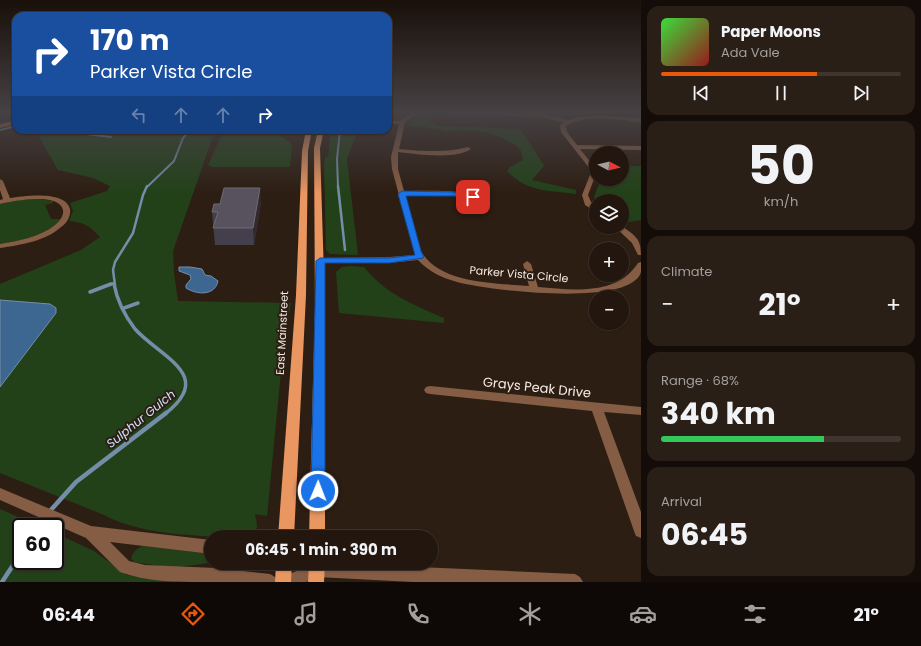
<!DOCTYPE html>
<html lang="en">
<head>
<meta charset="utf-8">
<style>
	:root { --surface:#22160e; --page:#2a1f17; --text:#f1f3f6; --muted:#a29f9e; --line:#3f352e; --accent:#ea580c }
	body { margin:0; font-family:Poppins,sans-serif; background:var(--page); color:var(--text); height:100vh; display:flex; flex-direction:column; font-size:15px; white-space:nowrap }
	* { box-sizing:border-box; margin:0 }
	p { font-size:13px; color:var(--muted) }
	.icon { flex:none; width:22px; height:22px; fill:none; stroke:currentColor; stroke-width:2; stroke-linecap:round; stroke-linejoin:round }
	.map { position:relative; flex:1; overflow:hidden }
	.drawer { display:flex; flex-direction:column; gap:6px; padding:6px; background:#130c08; width:280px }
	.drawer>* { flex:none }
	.banner { position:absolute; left:12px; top:12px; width:380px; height:122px; border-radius:12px; box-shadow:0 1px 3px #0004,0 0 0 1px var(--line); background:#1a4fa0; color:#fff; overflow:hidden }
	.needle { width:26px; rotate:97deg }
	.controls { position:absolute; left:589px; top:146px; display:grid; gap:8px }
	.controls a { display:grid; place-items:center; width:40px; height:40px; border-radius:50%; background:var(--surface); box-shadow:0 1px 3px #0004,0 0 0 1px var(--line); font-size:20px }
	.speed { position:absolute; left:12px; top:518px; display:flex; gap:8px; font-size:20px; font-weight:700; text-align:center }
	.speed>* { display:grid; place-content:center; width:52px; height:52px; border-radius:50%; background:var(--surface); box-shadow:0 1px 3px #0004,0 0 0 1px var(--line); line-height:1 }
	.speed .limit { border:2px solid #111; border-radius:6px; background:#fff; color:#111 }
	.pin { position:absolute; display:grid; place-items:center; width:34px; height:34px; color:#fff; margin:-17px; border-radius:8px; box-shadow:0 2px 6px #0006 }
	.me { position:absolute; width:44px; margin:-22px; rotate:1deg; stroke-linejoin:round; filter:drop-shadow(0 0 3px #0008) }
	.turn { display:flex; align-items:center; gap:14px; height:84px; padding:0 12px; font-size:18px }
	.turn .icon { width:52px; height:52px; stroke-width:2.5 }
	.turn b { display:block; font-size:28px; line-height:34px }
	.lanes { display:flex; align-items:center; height:38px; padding:0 12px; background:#0003; justify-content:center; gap:20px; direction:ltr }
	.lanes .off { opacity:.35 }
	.big { font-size:30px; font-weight:700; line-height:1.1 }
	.drawer .tile { flex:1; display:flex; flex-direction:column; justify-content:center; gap:6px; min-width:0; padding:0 14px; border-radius:12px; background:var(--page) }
	.drawer .dial { align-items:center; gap:0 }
	.dial b { font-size:52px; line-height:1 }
	.song { display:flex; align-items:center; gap:12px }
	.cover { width:48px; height:48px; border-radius:6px; background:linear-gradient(135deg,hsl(120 70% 55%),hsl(0 70% 35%)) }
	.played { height:4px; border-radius:2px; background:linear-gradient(90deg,var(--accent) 65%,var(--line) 65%) }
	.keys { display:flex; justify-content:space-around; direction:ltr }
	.heat { display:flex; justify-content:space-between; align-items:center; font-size:22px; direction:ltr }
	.charge { height:6px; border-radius:3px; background:linear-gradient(90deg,#34c759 68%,var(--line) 0) }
	.trip { position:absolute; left:204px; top:530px; width:234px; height:40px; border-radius:20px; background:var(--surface); box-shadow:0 1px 3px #0004,0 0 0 1px var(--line); font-weight:700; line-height:40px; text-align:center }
	.tab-bar { display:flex; height:64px; justify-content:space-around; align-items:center; background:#0e0906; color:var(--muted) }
	.tab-bar .icon { width:28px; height:28px }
	.tab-bar .active { color:var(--accent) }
	.tab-bar b { font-size:18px; color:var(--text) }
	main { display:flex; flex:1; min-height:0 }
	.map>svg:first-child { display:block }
	.green { fill:#224119 }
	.water { fill:#3d6691; stroke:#748eaa }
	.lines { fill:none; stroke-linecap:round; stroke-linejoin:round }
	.stream-far3 { stroke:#748eaa; stroke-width:2 }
	.stream-far2 { stroke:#748eaa; stroke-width:2.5 }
	.stream-far1 { stroke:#748eaa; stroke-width:3.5 }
	.stream { stroke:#748eaa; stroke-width:4.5 }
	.street { fill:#855c44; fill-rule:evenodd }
	.secondary { fill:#bd7d55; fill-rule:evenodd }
	.primary { fill:#e99661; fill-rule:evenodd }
	.wall { fill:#433f4d }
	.shaded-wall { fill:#322a2f }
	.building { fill:#57525e; stroke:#706a73 }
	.route { fill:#1a73e8; stroke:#114b97 }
	.labels { text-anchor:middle; stroke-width:4; stroke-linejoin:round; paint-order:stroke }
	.street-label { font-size:11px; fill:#f6ece5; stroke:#2d1e13 }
	.water-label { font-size:12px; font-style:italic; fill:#cbe4fe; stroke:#2d1e13 }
	.near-street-label { font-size:13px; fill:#f6ece5; stroke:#2d1e13 }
</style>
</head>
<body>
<main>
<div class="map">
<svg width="641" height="582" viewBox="0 0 641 582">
	<rect width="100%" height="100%" fill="#2d1e13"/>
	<!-- green -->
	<path class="green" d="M419 116 439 126 521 129 544 166 532 180 576 190V194C548 190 528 193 507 171L510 167 523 160 521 151 516 145 500 137 485 132 461 130 445 132 440 129 407 126 410 121Z
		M35 130H220L212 139 173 251 174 273 178 301 291 303 284 341 267 516 255 514C257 524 259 529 252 537 209 537 142 536 104 515L0 473V284L81 250 100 237C90 226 83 222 69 221L73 211 70 203 107 191 110 186 93 178 58 170Z
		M224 130C241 130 281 129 292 145L290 167H212L208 165Z
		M331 130H358L347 159 358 255 330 254 326 250 324 165 325 157H328Z
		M622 166H641V220L623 223 622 201H596L594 197 601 179H622Z
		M39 199 53 201V203L45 205 51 219H61L60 221C43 236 22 241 0 244V204L19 200Z
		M350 266 364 267C387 295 412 304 444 318V323L339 313 336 272 342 267Z
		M0 509 41 527H21V561H55V533L94 551 127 575 177 582H0Z
		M143 546 211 554V563H245L238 568 208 563 173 568 134 562 131 558C134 551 136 549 143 546Z"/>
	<!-- water -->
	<path class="water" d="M179 267H190L202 269 205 275 211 276 218 281C215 296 197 295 186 288V285L191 279 190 275 179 271Z
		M0 300 50 304 56 308V313L0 387Z"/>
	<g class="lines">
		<!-- stream-far3 -->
		<path class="stream-far3" d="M0 130 16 126
			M69 130 78 133 111 137
			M147 187 174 161 183 138 190 130
			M338 187 337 159 340 130"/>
		<!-- stream-far2 -->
		<path class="stream-far2" d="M338 186 345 250
			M109 285 114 283
			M115 285 113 270 115 262 133 233 143 195 147 186"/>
		<!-- stream-far1 -->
		<path class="stream-far1" d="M114 284C117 300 125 316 135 329 160 357 216 375 165 414
			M90 292 111 284
			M124 308 138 303"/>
		<!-- stream -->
		<path class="stream" d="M50 511 76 482 166 413
			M38 527 45 517
			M2 582 21 553"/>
		<!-- street -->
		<path class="street" d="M425 111H436L414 116 405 122 399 149C422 151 445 153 468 147L471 149C455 160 417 154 398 152V169L404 191C419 191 466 189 476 197L473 199 453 196 405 195 421 251C439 284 496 283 529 286L523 264 527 261 531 264 538 287C572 290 617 296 638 263L641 262C641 265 641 269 641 272 631 308 485 290 457 282 442 278 428 271 418 260L389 263H317L316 261 320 258 389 257 415 255 392 169 391 157 399 124H388V120L399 121 410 114Z
			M441 111 539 113 569 120 578 117 600 116 641 118V122C618 120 586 113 566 126L567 132 577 145 641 146V150L580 149C598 172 599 167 588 195L591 202 596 206V212L585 205 582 195 590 175V169L561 132 560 125 564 122 539 117 443 113Z
			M0 179 3 181 10 198C24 196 65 190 70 209 71 216 67 223 61 227 46 241 20 245 0 248V244C18 241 40 237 55 225 59 222 64 216 63 210 59 192 13 201 0 204V200L3 199 0 190Z
			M622 226C635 236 641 238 641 255H638L632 243 615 227H622Z
			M430 386 641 407V415L604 412 641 512V538L636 536 634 531 592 411 430 394 426 393 424 390 426 387Z
			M0 488 91 526 211 540V554L110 542 129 561 145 565 216 568 270 574 275 577 278 582C253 582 229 582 204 582 175 582 147 582 120 572L86 538 0 500Z
			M294 563H327L575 574 580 577 583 582H413L317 577 306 582H279L282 577 299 570 296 568Z"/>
		<!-- secondary -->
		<path class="secondary" d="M16 120V124L0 128V124Z"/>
		<!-- primary -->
		<path class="primary" d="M306 130H312L308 151 306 295 294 537H278L296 295 302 151Z
			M318 130H324L320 148 325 307V537H309L315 307 314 148Z
			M276 563H292L291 582H275Z
			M309 563H325L324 582H308Z"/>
	</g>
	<!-- wall -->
	<path class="wall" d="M261 203 254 245H215L212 212Z"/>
	<!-- shaded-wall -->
	<path class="shaded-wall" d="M260 188 261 203 254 245 253 228Z"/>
	<!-- building -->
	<path class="building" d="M224 188H260L253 228H213L218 212H212L214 204H220Z"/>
	<!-- sky -->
	<linearGradient id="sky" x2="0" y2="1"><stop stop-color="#19100a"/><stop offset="0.58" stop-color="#464144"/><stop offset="1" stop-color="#464144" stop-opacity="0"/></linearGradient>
	<rect width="641" height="193" fill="url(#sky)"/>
	<!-- route -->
	<path class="route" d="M402 191 454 192 477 197 473 200 454 196H406L421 251 424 257 423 258 389 263H325V491L323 495 318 497 313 495 311 491 316 261 320 258H389L415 255 398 194Z"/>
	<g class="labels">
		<!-- street labels -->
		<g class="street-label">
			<text transform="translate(519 274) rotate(5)" y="4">Parker Vista Circle</text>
			<text transform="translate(282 333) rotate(-87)" y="4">East Mainstreet</text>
		</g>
		<!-- water labels -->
		<g class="water-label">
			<text transform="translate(141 419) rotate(-39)" y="4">Sulphur Gulch</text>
		</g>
		<!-- near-street labels -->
		<g class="near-street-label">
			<text transform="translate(537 387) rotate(6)" y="5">Grays Peak Drive</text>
		</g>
	</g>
</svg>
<div class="controls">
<a><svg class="needle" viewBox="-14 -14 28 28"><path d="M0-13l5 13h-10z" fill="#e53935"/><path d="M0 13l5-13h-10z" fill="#a29f9e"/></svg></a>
<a><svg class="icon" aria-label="layers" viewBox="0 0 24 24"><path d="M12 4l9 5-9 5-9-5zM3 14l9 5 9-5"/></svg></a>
<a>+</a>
<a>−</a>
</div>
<div class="speed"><div class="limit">60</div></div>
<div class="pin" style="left:473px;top:197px;background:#d93025"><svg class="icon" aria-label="arrive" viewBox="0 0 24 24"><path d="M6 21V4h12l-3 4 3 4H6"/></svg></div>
<svg class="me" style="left:318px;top:491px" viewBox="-20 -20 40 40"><circle r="17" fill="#1a73e8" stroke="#fff" stroke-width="3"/><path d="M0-11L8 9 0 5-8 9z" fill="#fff"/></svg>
<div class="trip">06:45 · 1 min · 390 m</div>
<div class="banner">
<div class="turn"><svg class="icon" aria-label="right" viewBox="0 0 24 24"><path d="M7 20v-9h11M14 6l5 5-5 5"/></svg><div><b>170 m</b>Parker Vista Circle</div></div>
<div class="lanes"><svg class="icon off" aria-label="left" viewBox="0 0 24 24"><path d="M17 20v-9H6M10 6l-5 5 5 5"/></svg><svg class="icon off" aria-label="ahead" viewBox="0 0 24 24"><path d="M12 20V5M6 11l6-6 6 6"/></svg><svg class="icon off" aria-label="ahead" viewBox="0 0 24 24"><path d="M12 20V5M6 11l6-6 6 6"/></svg><svg class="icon" aria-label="right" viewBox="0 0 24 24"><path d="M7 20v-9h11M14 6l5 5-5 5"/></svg></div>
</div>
</div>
<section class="drawer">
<div class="tile">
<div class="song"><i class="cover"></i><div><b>Paper Moons</b><p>Ada Vale</p></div></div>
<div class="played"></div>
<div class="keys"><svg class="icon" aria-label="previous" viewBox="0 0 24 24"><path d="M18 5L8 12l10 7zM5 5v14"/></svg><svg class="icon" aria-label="pause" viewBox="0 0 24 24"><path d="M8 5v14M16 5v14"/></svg><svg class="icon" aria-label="next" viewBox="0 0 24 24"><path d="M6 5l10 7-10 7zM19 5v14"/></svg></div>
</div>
<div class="tile dial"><b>50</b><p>km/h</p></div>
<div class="tile"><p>Climate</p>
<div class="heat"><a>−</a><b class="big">21°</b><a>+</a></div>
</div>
<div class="tile"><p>Range · 68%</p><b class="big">340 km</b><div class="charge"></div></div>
<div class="tile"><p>Arrival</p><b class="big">06:45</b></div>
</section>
</main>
<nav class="tab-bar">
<b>06:44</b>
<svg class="icon active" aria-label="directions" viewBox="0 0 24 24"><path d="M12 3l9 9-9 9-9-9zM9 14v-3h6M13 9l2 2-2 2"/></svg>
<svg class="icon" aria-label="music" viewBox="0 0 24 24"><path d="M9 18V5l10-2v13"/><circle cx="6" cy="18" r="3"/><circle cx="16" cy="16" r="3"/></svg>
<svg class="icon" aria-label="phone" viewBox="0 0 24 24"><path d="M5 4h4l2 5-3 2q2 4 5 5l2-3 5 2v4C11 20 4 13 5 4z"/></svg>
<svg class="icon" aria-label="climate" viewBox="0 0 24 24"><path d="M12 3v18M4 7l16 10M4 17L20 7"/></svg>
<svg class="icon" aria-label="car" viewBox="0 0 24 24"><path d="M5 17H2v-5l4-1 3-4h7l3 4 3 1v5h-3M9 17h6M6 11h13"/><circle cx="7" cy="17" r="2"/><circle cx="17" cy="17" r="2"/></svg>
<svg class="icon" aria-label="filters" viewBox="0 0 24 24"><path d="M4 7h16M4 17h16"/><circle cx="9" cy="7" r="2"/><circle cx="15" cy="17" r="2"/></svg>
<b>21°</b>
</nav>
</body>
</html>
